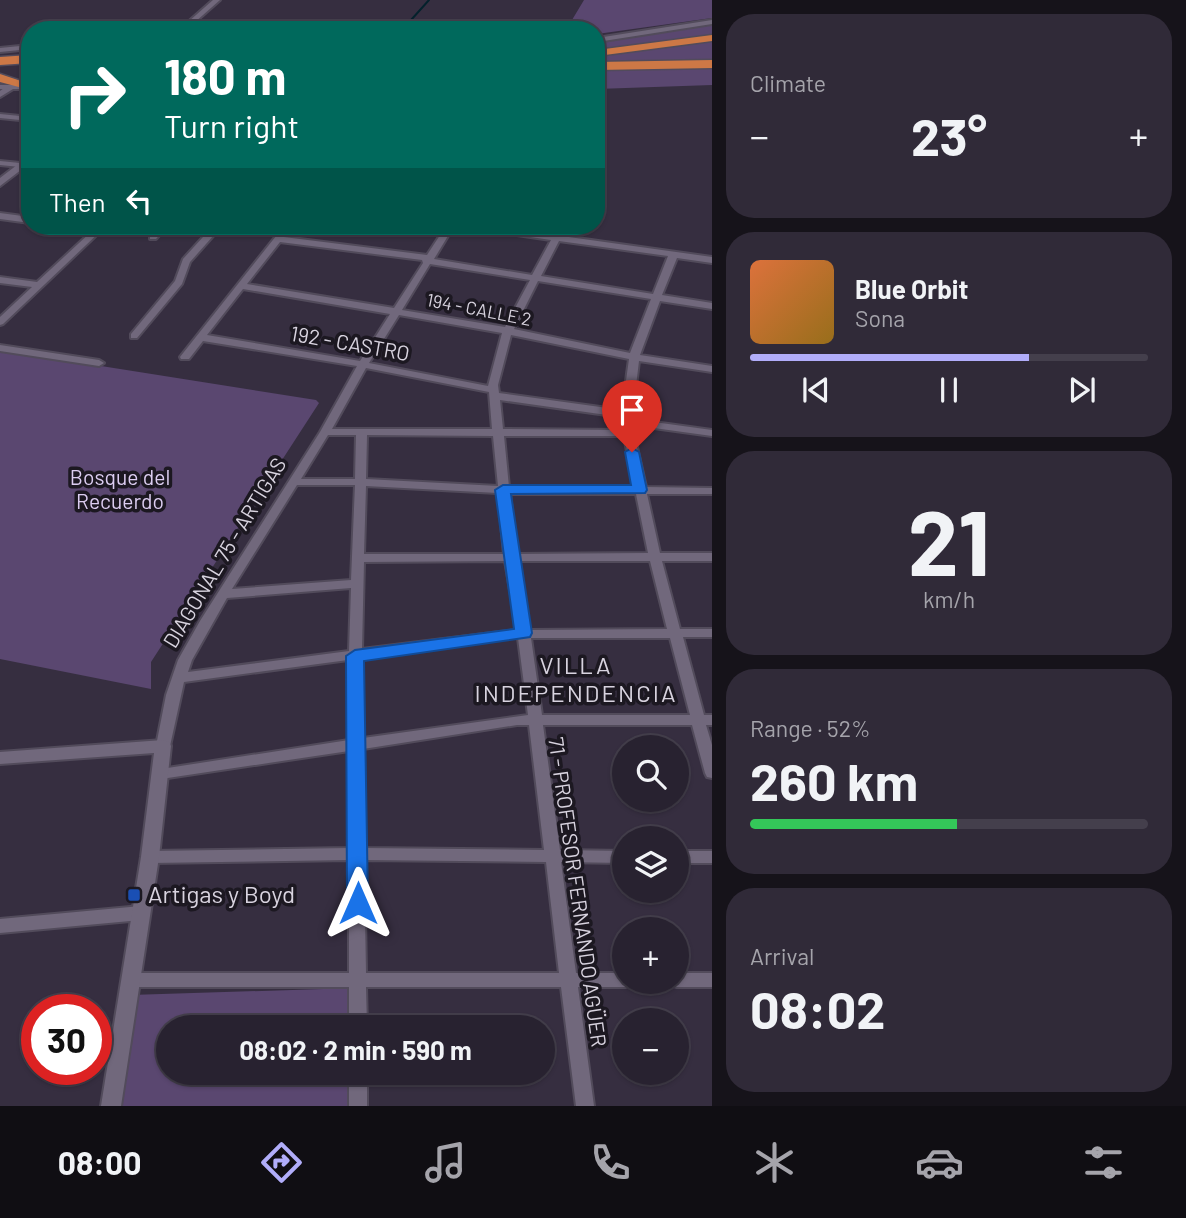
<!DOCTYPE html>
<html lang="en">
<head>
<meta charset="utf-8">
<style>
	:root { --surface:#282230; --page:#302a38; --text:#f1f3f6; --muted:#a5a4ab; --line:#443f4c; --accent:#b1adfa }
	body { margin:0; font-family:Barlow,sans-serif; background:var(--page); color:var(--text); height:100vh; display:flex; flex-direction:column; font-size:26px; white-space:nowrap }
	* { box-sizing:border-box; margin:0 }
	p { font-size:23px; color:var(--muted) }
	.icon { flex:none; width:38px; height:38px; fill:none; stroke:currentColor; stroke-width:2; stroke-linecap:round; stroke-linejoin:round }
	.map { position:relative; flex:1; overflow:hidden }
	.panel { display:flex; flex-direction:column; gap:14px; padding:14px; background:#16131a; width:474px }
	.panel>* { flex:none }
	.top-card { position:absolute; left:21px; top:21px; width:584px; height:214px; border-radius:28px; box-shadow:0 2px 5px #0004,0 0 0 2px var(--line); background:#00695c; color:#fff; overflow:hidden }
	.tools { position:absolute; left:612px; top:735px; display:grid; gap:14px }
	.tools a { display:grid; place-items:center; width:77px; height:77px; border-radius:50%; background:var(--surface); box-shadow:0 2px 5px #0004,0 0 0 2px var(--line); font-size:35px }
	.speed { position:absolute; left:21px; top:994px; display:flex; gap:14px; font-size:35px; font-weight:700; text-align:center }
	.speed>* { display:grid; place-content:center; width:91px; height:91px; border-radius:50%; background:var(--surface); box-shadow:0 2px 5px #0004,0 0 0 2px var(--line); line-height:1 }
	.speed .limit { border:10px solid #d22; background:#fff; color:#111 }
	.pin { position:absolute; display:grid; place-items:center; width:60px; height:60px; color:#fff; margin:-72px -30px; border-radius:50% 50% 50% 0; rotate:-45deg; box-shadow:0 0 7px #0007 }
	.pin .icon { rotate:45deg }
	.me { position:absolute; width:77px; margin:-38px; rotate:0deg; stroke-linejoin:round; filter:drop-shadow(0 0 5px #0008) }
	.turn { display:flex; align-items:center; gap:24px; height:147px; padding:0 28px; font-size:32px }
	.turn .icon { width:91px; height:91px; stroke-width:2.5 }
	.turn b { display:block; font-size:49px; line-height:60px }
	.then { display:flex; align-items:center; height:66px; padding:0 28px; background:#0003; gap:14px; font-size:26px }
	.big { font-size:52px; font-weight:700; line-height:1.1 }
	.panel .card { flex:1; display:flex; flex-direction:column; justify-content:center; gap:10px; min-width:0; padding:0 24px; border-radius:28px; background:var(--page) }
	.panel .dial { align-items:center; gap:0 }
	.dial b { font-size:91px; line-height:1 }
	.song { display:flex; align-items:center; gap:21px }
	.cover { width:84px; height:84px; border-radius:10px; background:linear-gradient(135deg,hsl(20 70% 55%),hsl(40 70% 35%)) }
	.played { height:7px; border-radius:4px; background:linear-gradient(90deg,var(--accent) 70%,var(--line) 70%) }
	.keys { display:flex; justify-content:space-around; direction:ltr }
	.heat { display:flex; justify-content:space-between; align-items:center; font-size:38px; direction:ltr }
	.charge { height:10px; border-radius:5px; background:linear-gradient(90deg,#34c759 52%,var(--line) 0) }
	.trip { position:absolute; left:156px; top:1015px; width:399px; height:70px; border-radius:35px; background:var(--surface); box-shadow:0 2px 5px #0004,0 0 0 2px var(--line); font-weight:700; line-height:70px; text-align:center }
	.tabs { display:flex; height:112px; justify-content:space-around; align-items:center; background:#100e13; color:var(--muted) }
	.tabs .icon { width:49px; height:49px }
	.tabs .on { color:var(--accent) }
	.tabs b { font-size:32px; color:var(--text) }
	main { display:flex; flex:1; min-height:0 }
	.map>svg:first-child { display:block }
	.green { fill:#5a4770 }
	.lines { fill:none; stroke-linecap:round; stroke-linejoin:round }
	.stream { stroke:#04212c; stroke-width:2 }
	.minor-casing { stroke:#524b5b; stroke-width:4 }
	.tertiary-casing { stroke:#524b5b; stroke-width:4 }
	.motorway-casing { stroke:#524b5b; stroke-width:3 }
	.minor { fill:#71687c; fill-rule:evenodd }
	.tertiary { fill:#71687c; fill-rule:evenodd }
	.motorway { fill:#cd7846; fill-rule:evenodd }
	.route { fill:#1a73e8; stroke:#114b97; stroke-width:2 }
	.transit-dot { fill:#1a4fb4; stroke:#1c1821; stroke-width:2.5 }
	.labels { text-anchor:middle; stroke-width:7; stroke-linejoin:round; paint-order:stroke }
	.far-street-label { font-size:18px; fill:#d8d3df; stroke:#1c1821 }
	.street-label { font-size:21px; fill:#d8d3df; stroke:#1c1821 }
	.park-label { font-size:21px; fill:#dccdf1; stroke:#1c1821 }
	.quarter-label { font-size:24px; letter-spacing:2px; fill:#d8d3df; stroke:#1c1821 }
	.near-poi-label { font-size:24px; fill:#d8d3df; stroke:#1c1821; text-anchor:start }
</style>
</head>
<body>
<main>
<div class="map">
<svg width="712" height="1106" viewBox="0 0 712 1106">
	<rect width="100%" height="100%" fill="#362e40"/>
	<!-- green -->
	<path class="green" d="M584 0H712V18L597 34V30H566Z
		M712 22V85L597 89V40Z
		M0 350 316 400 319 403 151 662V689L0 659Z
		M354 988V1027H168V1073H354V1106H115L130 995Z"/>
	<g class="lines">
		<!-- stream -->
		<path class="stream" d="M402 30 429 0"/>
		<!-- minor casing -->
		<g class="minor-casing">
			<path id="minor" d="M213 0H220L186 30H179Z
				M712 20V24L597 42V38Z
				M30 45V49L0 52V48Z
				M0 85H11L15 87 11 89H0Z
				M0 114 30 117V121L0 118Z
				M0 161 30 164V168L0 165Z
				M0 213 30 217V223L0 219Z
				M66 226H106L3 324 0 325V317L32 287 0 283V277L37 282 92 231 70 229Z
				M159 226H168L156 239H150V235Z
				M213 226H222L190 262 182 284 137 338H131V334L175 281 183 259Z
				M284 226H292L284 237 427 255 446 226H454L434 259 532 275 551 240 475 229 471 226H491L712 257V263L677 258 662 295 712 303V309L660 301 640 355 712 366V372L639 361 632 419 712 430V436L632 425 646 487 712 488V494H647L660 553H712V561H662L680 629H712V637H683L704 715H712V725H706L712 745V778L707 777 705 773 692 725H543L560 850 625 851V863L561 862 576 973H625V982H633L631 985 625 987H578L594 1106H576L561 987H366L367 1027H349V987H130L124 985 122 980 124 975 130 973H349V860L150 863 144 861 142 857 144 853 150 851 349 848V751L161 779 156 778 154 774 156 770 161 769 349 740 348 660 184 682 170 746 168 750H158L156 746 166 695 178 660 200 621 320 432 357 366 203 341 189 359H181L180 357ZM559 241 668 256 653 294 541 276ZM280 242 422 260 423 263 394 308 247 284ZM430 264 530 280 505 327 402 310ZM538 281 651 299 630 353 514 329ZM243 289 390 314 360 361 207 335ZM399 315 502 333 488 386 369 363ZM511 335 629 359 622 410 499 393 498 385ZM366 368 489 392 492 429H332ZM500 400 621 417 622 430 503 429ZM328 435H356L355 479H301ZM367 435 493 436 498 486 366 479ZM504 436H624L634 487H509ZM297 485H355L351 580 232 589ZM366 486 498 493 504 554H364ZM510 494H636L648 553 517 554ZM505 561 517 630 362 649 364 562ZM518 561H650L667 629 530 630ZM351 588 349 651 188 672 192 660 227 598ZM508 638H518L528 715 363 738 362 658ZM531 638H670L690 715H542ZM517 725H529L544 850 364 848 363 749ZM364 860 546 862 559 973H366Z
				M0 345 99 360 104 363 99 366 0 351Z
				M677 851H712V863H677Z
				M141 906 147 908 149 913 147 918 141 920 0 933V919Z
				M677 973H712V987H677L671 985 669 982H677Z
				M349 1073H367V1106H349Z"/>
		</g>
		<!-- tertiary casing -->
		<g class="tertiary-casing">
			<path id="tertiary" d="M8 85H30V89H13L0 97V91Z
				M30 155V163L0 186V178Z
				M163 740 169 742 171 746 159 857 121 1106H101L141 857 154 753 0 764V752Z"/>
		</g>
		<!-- motorway casing -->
		<g class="motorway-casing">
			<path id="motorway" d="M712 35V41L597 56V50Z
				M30 55V63L0 65V57Z
				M712 60V68L597 70V62Z
				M0 74 30 84V90L0 82Z"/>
		</g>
		<!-- minor -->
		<use href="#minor" class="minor"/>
		<!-- tertiary -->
		<use href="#tertiary" class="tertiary"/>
		<!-- motorway -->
		<use href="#motorway" class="motorway"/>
	</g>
	<!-- route -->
	<path class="route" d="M632 448 639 452 647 490 645 493 511 494 532 633 530 637 364 661 368 903 365 909 358 912 350 909 347 903 346 656 355 650 514 629 495 490 503 485H631L625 452Z"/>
	<!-- markers -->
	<rect class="transit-dot" x="127" y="888" width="14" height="14" rx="3.5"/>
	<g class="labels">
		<!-- far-street labels -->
		<g class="far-street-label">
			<text transform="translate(479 310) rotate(11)" y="6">194 - CALLE 2</text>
		</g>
		<!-- street labels -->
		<g class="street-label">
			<text transform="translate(350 344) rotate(10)" y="7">192 - CASTRO</text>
			<text transform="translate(225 553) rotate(-59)" y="7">DIAGONAL 75 - ARTIGAS</text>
			<text transform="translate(577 892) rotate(82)" y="7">71 - PROFESOR FERNANDO AGÜER</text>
		</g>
		<!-- park labels -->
		<g class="park-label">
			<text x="120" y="485">Bosque del<tspan x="120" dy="24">Recuerdo</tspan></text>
		</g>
		<!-- quarter labels -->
		<g class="quarter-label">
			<text x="576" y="674">VILLA<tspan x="576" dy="28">INDEPENDENCIA</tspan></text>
		</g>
		<!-- near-poi labels -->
		<g class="near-poi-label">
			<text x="148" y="903">Artigas y Boyd</text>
		</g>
	</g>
</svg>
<div class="tools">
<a><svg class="icon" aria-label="search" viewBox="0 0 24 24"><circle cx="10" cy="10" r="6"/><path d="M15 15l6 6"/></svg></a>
<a><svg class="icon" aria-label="layers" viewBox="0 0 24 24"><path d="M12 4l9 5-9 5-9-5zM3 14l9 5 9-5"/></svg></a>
<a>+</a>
<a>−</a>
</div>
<div class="speed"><div class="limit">30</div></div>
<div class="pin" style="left:632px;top:452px;background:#d93025"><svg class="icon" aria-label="arrive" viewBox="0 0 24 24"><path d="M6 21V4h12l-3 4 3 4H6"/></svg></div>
<svg class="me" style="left:358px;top:903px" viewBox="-20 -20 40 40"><path d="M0-17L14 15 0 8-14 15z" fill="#1a73e8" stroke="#fff" stroke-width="4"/></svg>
<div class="trip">08:02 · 2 min · 590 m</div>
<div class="top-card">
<div class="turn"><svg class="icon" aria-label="right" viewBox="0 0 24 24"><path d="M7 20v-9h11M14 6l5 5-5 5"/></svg><div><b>180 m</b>Turn right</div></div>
<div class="then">Then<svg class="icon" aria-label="left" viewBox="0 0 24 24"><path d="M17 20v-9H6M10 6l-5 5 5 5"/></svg></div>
</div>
</div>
<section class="panel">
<div class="card"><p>Climate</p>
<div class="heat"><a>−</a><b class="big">23°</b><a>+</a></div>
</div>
<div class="card">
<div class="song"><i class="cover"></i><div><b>Blue Orbit</b><p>Sona</p></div></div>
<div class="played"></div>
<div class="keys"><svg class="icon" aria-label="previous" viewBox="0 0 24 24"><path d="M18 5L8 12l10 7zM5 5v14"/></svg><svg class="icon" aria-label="pause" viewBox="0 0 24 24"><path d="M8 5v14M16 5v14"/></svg><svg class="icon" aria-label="next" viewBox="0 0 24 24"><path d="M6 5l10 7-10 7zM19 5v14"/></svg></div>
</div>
<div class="card dial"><b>21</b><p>km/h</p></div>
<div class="card"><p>Range · 52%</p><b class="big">260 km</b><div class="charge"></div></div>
<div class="card"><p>Arrival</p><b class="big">08:02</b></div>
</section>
</main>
<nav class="tabs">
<b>08:00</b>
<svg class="icon on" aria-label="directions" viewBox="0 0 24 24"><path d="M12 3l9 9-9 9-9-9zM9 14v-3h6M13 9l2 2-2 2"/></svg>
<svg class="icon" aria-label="music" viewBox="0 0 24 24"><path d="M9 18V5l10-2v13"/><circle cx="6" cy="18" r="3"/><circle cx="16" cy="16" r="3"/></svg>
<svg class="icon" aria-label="phone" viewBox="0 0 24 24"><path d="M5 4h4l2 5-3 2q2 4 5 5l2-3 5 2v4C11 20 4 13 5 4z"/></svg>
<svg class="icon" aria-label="climate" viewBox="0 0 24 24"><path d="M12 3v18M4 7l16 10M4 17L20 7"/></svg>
<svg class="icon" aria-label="car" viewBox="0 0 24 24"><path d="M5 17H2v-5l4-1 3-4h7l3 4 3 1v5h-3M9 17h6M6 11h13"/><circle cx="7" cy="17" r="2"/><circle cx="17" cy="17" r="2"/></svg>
<svg class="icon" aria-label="filters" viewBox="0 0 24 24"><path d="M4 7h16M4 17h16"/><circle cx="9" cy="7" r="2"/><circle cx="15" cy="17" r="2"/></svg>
</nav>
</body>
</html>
